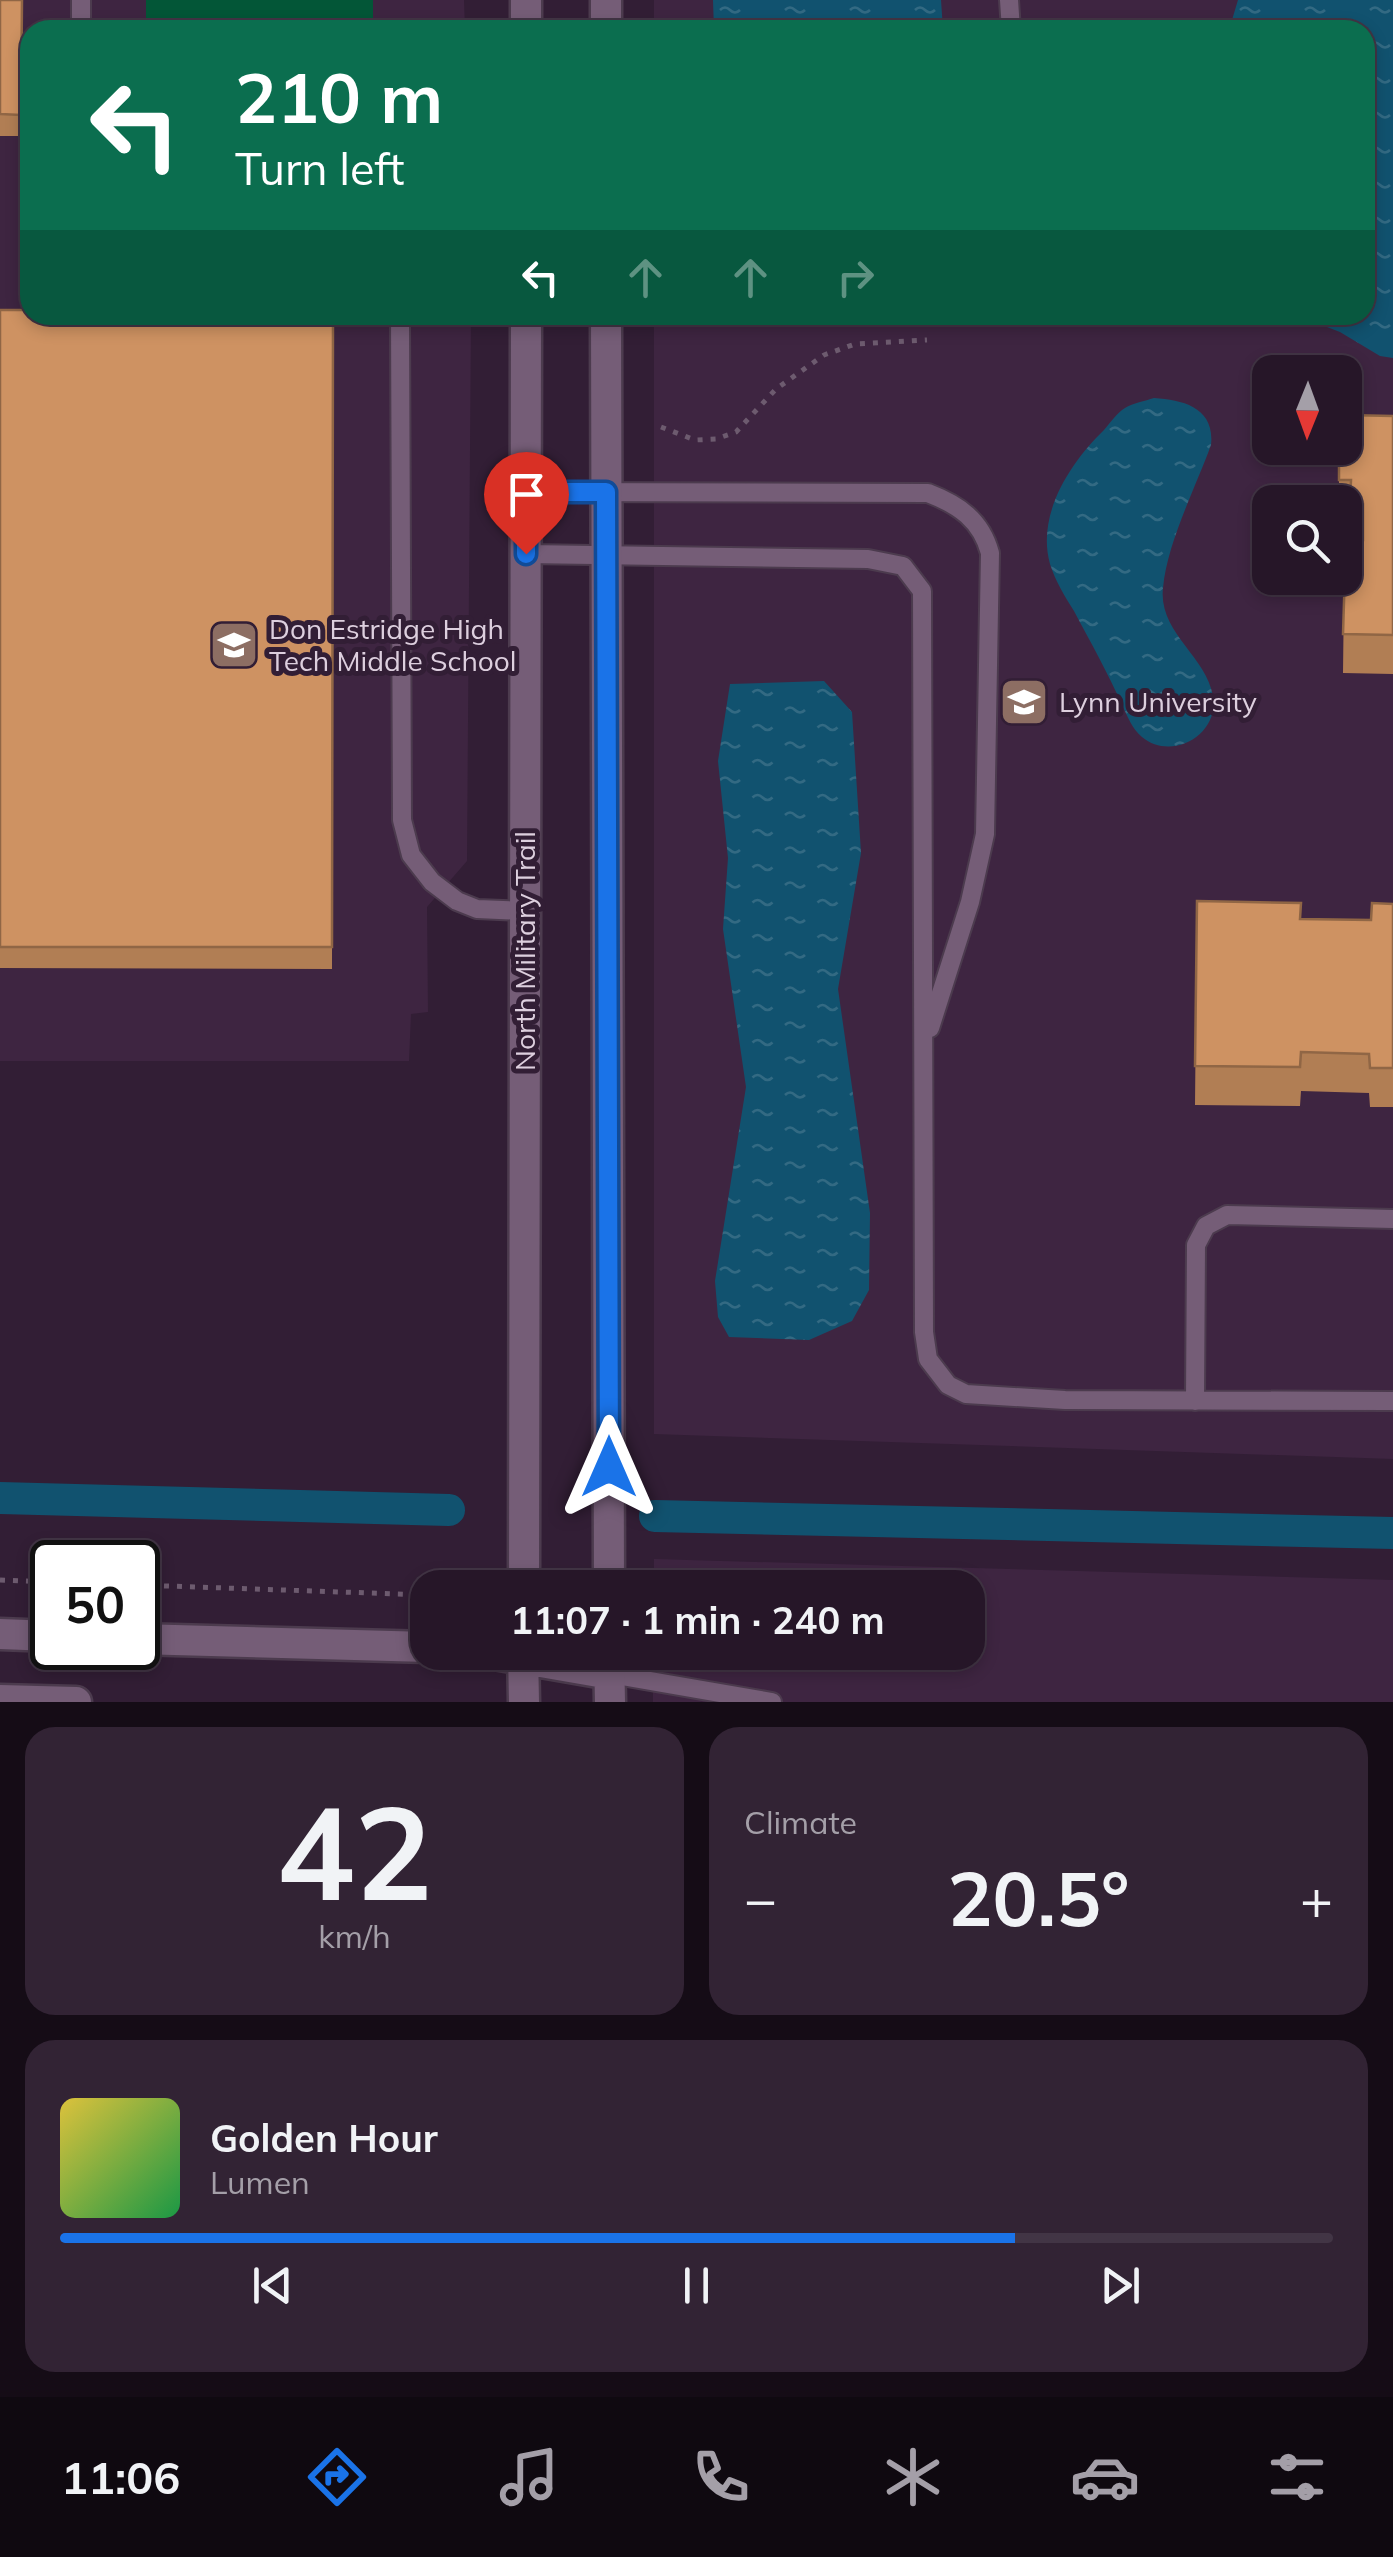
<!DOCTYPE html>
<html lang="en">
<head>
<meta charset="utf-8">
<style>
	:root { --surface:#261628; --page:#322334; --text:#f1f3f6; --muted:#a49fa8; --line:#423545; --accent:#1a73e8 }
	body { margin:0; font-family:Mulish,sans-serif; background:var(--page); color:var(--text); height:100vh; display:flex; flex-direction:column; font-size:38px; white-space:nowrap }
	* { box-sizing:border-box; margin:0 }
	p { font-size:32px; color:var(--muted) }
	.icon { flex:none; width:55px; height:55px; fill:none; stroke:currentColor; stroke-width:2; stroke-linecap:round; stroke-linejoin:round }
	.map { position:relative; height:1702px; overflow:hidden }
	.drawer { display:flex; flex-direction:column; gap:25px; padding:25px; background:#150c16; flex:1 }
	.drawer>* { flex:none }
	.top-card { position:absolute; left:20px; top:20px; width:1355px; height:305px; border-radius:30px; box-shadow:0 5px 15px #0003,0 0 0 2px var(--line); background:#0b6e4f; color:#fff; overflow:hidden }
	.needle { width:65px; rotate:181deg }
	.fabs { position:absolute; left:1252px; top:355px; display:grid; gap:20px }
	.fabs a { display:grid; place-items:center; width:110px; height:110px; border-radius:20px; background:var(--surface); box-shadow:0 5px 15px #0003,0 0 0 2px var(--line); font-size:50px }
	.speed { position:absolute; left:30px; top:1540px; display:flex; gap:20px; font-size:50px; font-weight:700; text-align:center }
	.speed>* { display:grid; place-content:center; width:130px; height:130px; border-radius:50%; background:var(--surface); box-shadow:0 5px 15px #0003,0 0 0 2px var(--line); line-height:1 }
	.speed .limit { border:5px solid #111; border-radius:15px; background:#fff; color:#111 }
	.pin { position:absolute; display:grid; place-items:center; width:85px; height:85px; color:#fff; margin:-102px -42px; border-radius:50% 50% 50% 0; rotate:-45deg; box-shadow:0 0 10px #0007 }
	.pin .icon { rotate:45deg }
	.me { position:absolute; width:110px; margin:-55px; rotate:0deg; stroke-linejoin:round; filter:drop-shadow(0 0 8px #0008) }
	.turn { display:flex; align-items:center; gap:35px; height:210px; padding:0 50px; font-size:45px }
	.turn .icon { width:130px; height:130px; stroke-width:2.5 }
	.turn b { display:block; font-size:70px; line-height:85px }
	.lanes { display:flex; align-items:center; height:95px; padding:0 50px; background:#0003; justify-content:center; gap:50px; direction:ltr }
	.lanes .off { opacity:.35 }
	.big { font-size:75px; font-weight:700; line-height:1.1 }
	.drawer .tile { flex:1; display:flex; flex-direction:column; justify-content:center; gap:15px; min-width:0; padding:0 35px; border-radius:30px; background:var(--page) }
	.drawer .dial { align-items:center; gap:0 }
	.dial b { font-size:130px; line-height:1 }
	.song { display:flex; align-items:center; gap:30px }
	.cover { width:120px; height:120px; border-radius:15px; background:linear-gradient(135deg,hsl(50 70% 55%),hsl(140 70% 35%)) }
	.played { height:10px; border-radius:5px; background:linear-gradient(90deg,var(--accent) 75%,var(--line) 75%) }
	.keys { display:flex; justify-content:space-around; direction:ltr }
	.heat { display:flex; justify-content:space-between; align-items:center; font-size:55px; direction:ltr }
	.drawer .tiles { flex:1; display:grid; gap:25px; grid-template-columns:1fr 1fr }
	.tile:last-child { grid-column:span 2 }
	.trip { position:absolute; left:410px; top:1570px; width:575px; height:100px; border-radius:30px; background:var(--surface); box-shadow:0 5px 15px #0003,0 0 0 2px var(--line); font-weight:700; line-height:100px; text-align:center }
	.menu { display:flex; height:160px; justify-content:space-around; align-items:center; background:#0f0910; color:var(--muted) }
	.menu .icon { width:70px; height:70px }
	.menu .current { color:var(--accent) }
	.menu b { font-size:45px; color:var(--text) }
	.map>svg:first-child { display:block }
	.built { fill:#3e2541; fill-rule:evenodd }
	.pitch { fill:#035637 }
	.water { fill:url(#water-ripples) }
	.lines { fill:none; stroke-linecap:round; stroke-linejoin:round }
	.canal { stroke:#11526f; stroke-width:32 }
	.lane-casing { stroke:#4c3b4e; stroke-width:22 }
	.secondary-casing { stroke:#4c3b4e; stroke-width:35 }
	.path { stroke:#6d5b6f; stroke-width:5; stroke-dasharray:5 8; stroke-linecap:butt }
	.lane { stroke:#755d77; stroke-width:18 }
	.secondary { stroke:#755d77; stroke-width:30 }
	.wall { fill:#b17e54 }
	.building { fill:#ce9262; stroke:#906645; stroke-width:2.5 }
	.route-casing { stroke:#114b97; stroke-width:25 }
	.route { stroke:#1a73e8; stroke-width:18 }
	.labels { text-anchor:middle; stroke-width:10; stroke-linejoin:round; paint-order:stroke }
	.poi-label { font-size:28px; fill:#ddcfde; stroke:#321e35; text-anchor:start }
	.street-label { font-size:28px; fill:#ddcfde; stroke:#321e35 }
</style>
</head>
<body>
<div class="map">
<svg width="1393" height="1702" viewBox="0 0 1393 1702">
	<defs>
		<pattern id="water-ripples" width="26" height="14" patternUnits="userSpaceOnUse" patternTransform="scale(2.5)"><rect width="26" height="14" fill="#11526f"/><path d="M2 4q2-2 4 0t4 0M15 11q2-2 4 0t4 0" fill="none" stroke="#336a83"/></pattern>
	</defs>
	<rect width="100%" height="100%" fill="#321e35"/>
	<!-- built -->
	<path class="built" d="M0 0H464L465 30H30V315H471L467 861 427 907 428 1012 411 1014 409 1061H0Z
		M654 0H1393V1459L654 1434V315H1365V30H654ZM1270 372H1345V448H1270ZM1270 502H1345V578H1270Z
		M654 1559 1393 1580V1702H653V1653L968 1652V1588L654 1587Z"/>
	<!-- pitch -->
	<path class="pitch" d="M146 0H373V30H146Z"/>
	<!-- water -->
	<path class="water" d="M713 0H941L943 30H714Z
		M1238 0H1393V358L1380 356 1340 332 1296 315H1365V30H1229Z
		M1154 398C1184 400 1215 408 1211 445 1195 489 1167 543 1163 588 1158 632 1206 656 1213 696 1220 734 1172 762 1142 737 1132 729 1128 717 1122 705 1108 673 1091 643 1074 611 1065 597 1055 580 1050 564 1036 514 1071 462 1104 430 1110 423 1117 413 1125 408 1133 403 1145 401 1154 398Z
		M824 681 852 712 861 853 838 989 870 1213 869 1290 852 1321 809 1340 729 1337 718 1317 715 1281 746 1087 723 929 728 858 718 761 730 684Z"/>
	<g class="lines">
		<!-- canal -->
		<path class="canal" d="M0 1498 449 1510
			M655 1516 1393 1533"/>
		<!-- lane casing -->
		<g class="lane-casing">
			<path id="lane" d="M1009 0 1011 30
				M81 30V0
				M400 315 402 820 411 855 432 882 457 901 477 909 525 911
				M526 492 928 493C959 505 981 520 990 553L985 834 970 902 930 1028
				M526 554 868 559 903 566 922 591 924 1332 928 1359 948 1385 966 1394 1065 1400 1393 1401
				M1195 1401 1196 1245 1206 1226 1227 1215 1393 1219
				M610 1674 772 1702"/>
		</g>
		<!-- secondary casing -->
		<g class="secondary-casing">
			<path id="secondary" d="M526 0V30
				M606 30V0
				M606 315 609 1588
				M524 1588 526 315
				M0 1634 52 1636
				M138 1639 428 1647
				M483 1652 610 1674
				M523 1652 524 1702
				M609 1652 610 1702
				M0 1700 76 1702"/>
		</g>
		<!-- path -->
		<path class="path" d="M661 427 695 440 716 439 736 432 776 389 824 355 855 344 927 340
			M0 1580 52 1582
			M138 1585 428 1595
			M442 1588 452 1576"/>
		<!-- lane -->
		<use href="#lane" class="lane"/>
		<!-- secondary -->
		<use href="#secondary" class="secondary"/>
	</g>
	<!-- wall -->
	<path class="wall" d="M0 0H22L21 136H0Z
		M0 310 333 315 332 969 0 968Z
		M1393 416V674L1343 673 1344 590 1270 589 1269 524 1350 525V519H1345V502H1339V448Z
		M1197 901 1301 919 1371 920 1393 904V1107H1370L1369 1093 1301 1091 1300 1106 1195 1105Z"/>
	<!-- building -->
	<path class="building" d="M0 0H22L21 115 0 114Z
		M0 310H30V315H333L332 947H0Z
		M1345 415 1393 416V635L1343 634 1345 570H1357L1358 540H1363V504H1350L1351 480H1339V448H1345Z
		M1269 524 1270 578H1344V583L1270 582Z
		M1345 525H1350V543H1358L1357 570H1345Z
		M1197 901 1301 903 1300 919 1371 920 1372 903 1393 904V1068H1370L1369 1054 1301 1052 1300 1067 1195 1066Z"/>
	<g class="lines">
		<!-- route casing -->
		<g class="route-casing">
			<path id="route" d="M526 554V492H606L609 1467"/>
		</g>
		<!-- route -->
		<use href="#route" class="route"/>
	</g>
	<!-- icons -->
	<defs>
		<g id="school-square" transform="scale(2.5)"><rect x="-9" y="-9" width="18" height="18" rx="4" fill="#8d6e63" stroke="#321e35"/><path d="M0-5L7-2L0 1L-7-2ZM-4 1L0 2.5L4 1V4Q0 6-4 4Z" fill="#fff"/></g>
		<g id="university-square" transform="scale(2.5)"><rect x="-9" y="-9" width="18" height="18" rx="4" fill="#8d6e63" stroke="#321e35"/><path d="M0-5L7-2L0 1L-7-2ZM-4 1L0 2.5L4 1V4Q0 6-4 4Z" fill="#fff"/></g>
	</defs>
	<g fill-rule="evenodd">
		<use href="#school-square" x="234" y="645"/>
		<use href="#university-square" x="1024" y="702"/>
	</g>
	<g class="labels">
		<!-- poi labels -->
		<g class="poi-label">
			<text x="269" y="639">Don Estridge High<tspan x="269" dy="32">Tech Middle School</tspan></text>
			<text x="1059" y="712">Lynn University</text>
		</g>
		<!-- street labels -->
		<g class="street-label">
			<text transform="translate(525 951) rotate(-90)" y="10">North Military Trail</text>
		</g>
	</g>
</svg>
<div class="fabs">
<a><svg class="needle" viewBox="-14 -14 28 28"><path d="M0-13l5 13h-10z" fill="#e53935"/><path d="M0 13l5-13h-10z" fill="#a49fa8"/></svg></a>
<a><svg class="icon" aria-label="search" viewBox="0 0 24 24"><circle cx="10" cy="10" r="6"/><path d="M15 15l6 6"/></svg></a>
</div>
<div class="speed"><div class="limit">50</div></div>
<div class="pin" style="left:526px;top:554px;background:#d93025"><svg class="icon" aria-label="arrive" viewBox="0 0 24 24"><path d="M6 21V4h12l-3 4 3 4H6"/></svg></div>
<svg class="me" style="left:609px;top:1467px" viewBox="-20 -20 40 40"><path d="M0-17L14 15 0 8-14 15z" fill="#1a73e8" stroke="#fff" stroke-width="4"/></svg>
<div class="trip">11:07 · 1 min · 240 m</div>
<div class="top-card">
<div class="turn"><svg class="icon" aria-label="left" viewBox="0 0 24 24"><path d="M17 20v-9H6M10 6l-5 5 5 5"/></svg><div><b>210 m</b>Turn left</div></div>
<div class="lanes"><svg class="icon" aria-label="left" viewBox="0 0 24 24"><path d="M17 20v-9H6M10 6l-5 5 5 5"/></svg><svg class="icon off" aria-label="ahead" viewBox="0 0 24 24"><path d="M12 20V5M6 11l6-6 6 6"/></svg><svg class="icon off" aria-label="ahead" viewBox="0 0 24 24"><path d="M12 20V5M6 11l6-6 6 6"/></svg><svg class="icon off" aria-label="right" viewBox="0 0 24 24"><path d="M7 20v-9h11M14 6l5 5-5 5"/></svg></div>
</div>
</div>
<section class="drawer">
<div class="tiles">
<div class="tile dial"><b>42</b><p>km/h</p></div>
<div class="tile"><p>Climate</p>
<div class="heat"><a>−</a><b class="big">20.5°</b><a>+</a></div>
</div>
<div class="tile">
<div class="song"><i class="cover"></i><div><b>Golden Hour</b><p>Lumen</p></div></div>
<div class="played"></div>
<div class="keys"><svg class="icon" aria-label="previous" viewBox="0 0 24 24"><path d="M18 5L8 12l10 7zM5 5v14"/></svg><svg class="icon" aria-label="pause" viewBox="0 0 24 24"><path d="M8 5v14M16 5v14"/></svg><svg class="icon" aria-label="next" viewBox="0 0 24 24"><path d="M6 5l10 7-10 7zM19 5v14"/></svg></div>
</div>
</div>
</section>
<nav class="menu">
<b>11:06</b>
<svg class="icon current" aria-label="directions" viewBox="0 0 24 24"><path d="M12 3l9 9-9 9-9-9zM9 14v-3h6M13 9l2 2-2 2"/></svg>
<svg class="icon" aria-label="music" viewBox="0 0 24 24"><path d="M9 18V5l10-2v13"/><circle cx="6" cy="18" r="3"/><circle cx="16" cy="16" r="3"/></svg>
<svg class="icon" aria-label="phone" viewBox="0 0 24 24"><path d="M5 4h4l2 5-3 2q2 4 5 5l2-3 5 2v4C11 20 4 13 5 4z"/></svg>
<svg class="icon" aria-label="climate" viewBox="0 0 24 24"><path d="M12 3v18M4 7l16 10M4 17L20 7"/></svg>
<svg class="icon" aria-label="car" viewBox="0 0 24 24"><path d="M5 17H2v-5l4-1 3-4h7l3 4 3 1v5h-3M9 17h6M6 11h13"/><circle cx="7" cy="17" r="2"/><circle cx="17" cy="17" r="2"/></svg>
<svg class="icon" aria-label="filters" viewBox="0 0 24 24"><path d="M4 7h16M4 17h16"/><circle cx="9" cy="7" r="2"/><circle cx="15" cy="17" r="2"/></svg>
</nav>
</body>
</html>
